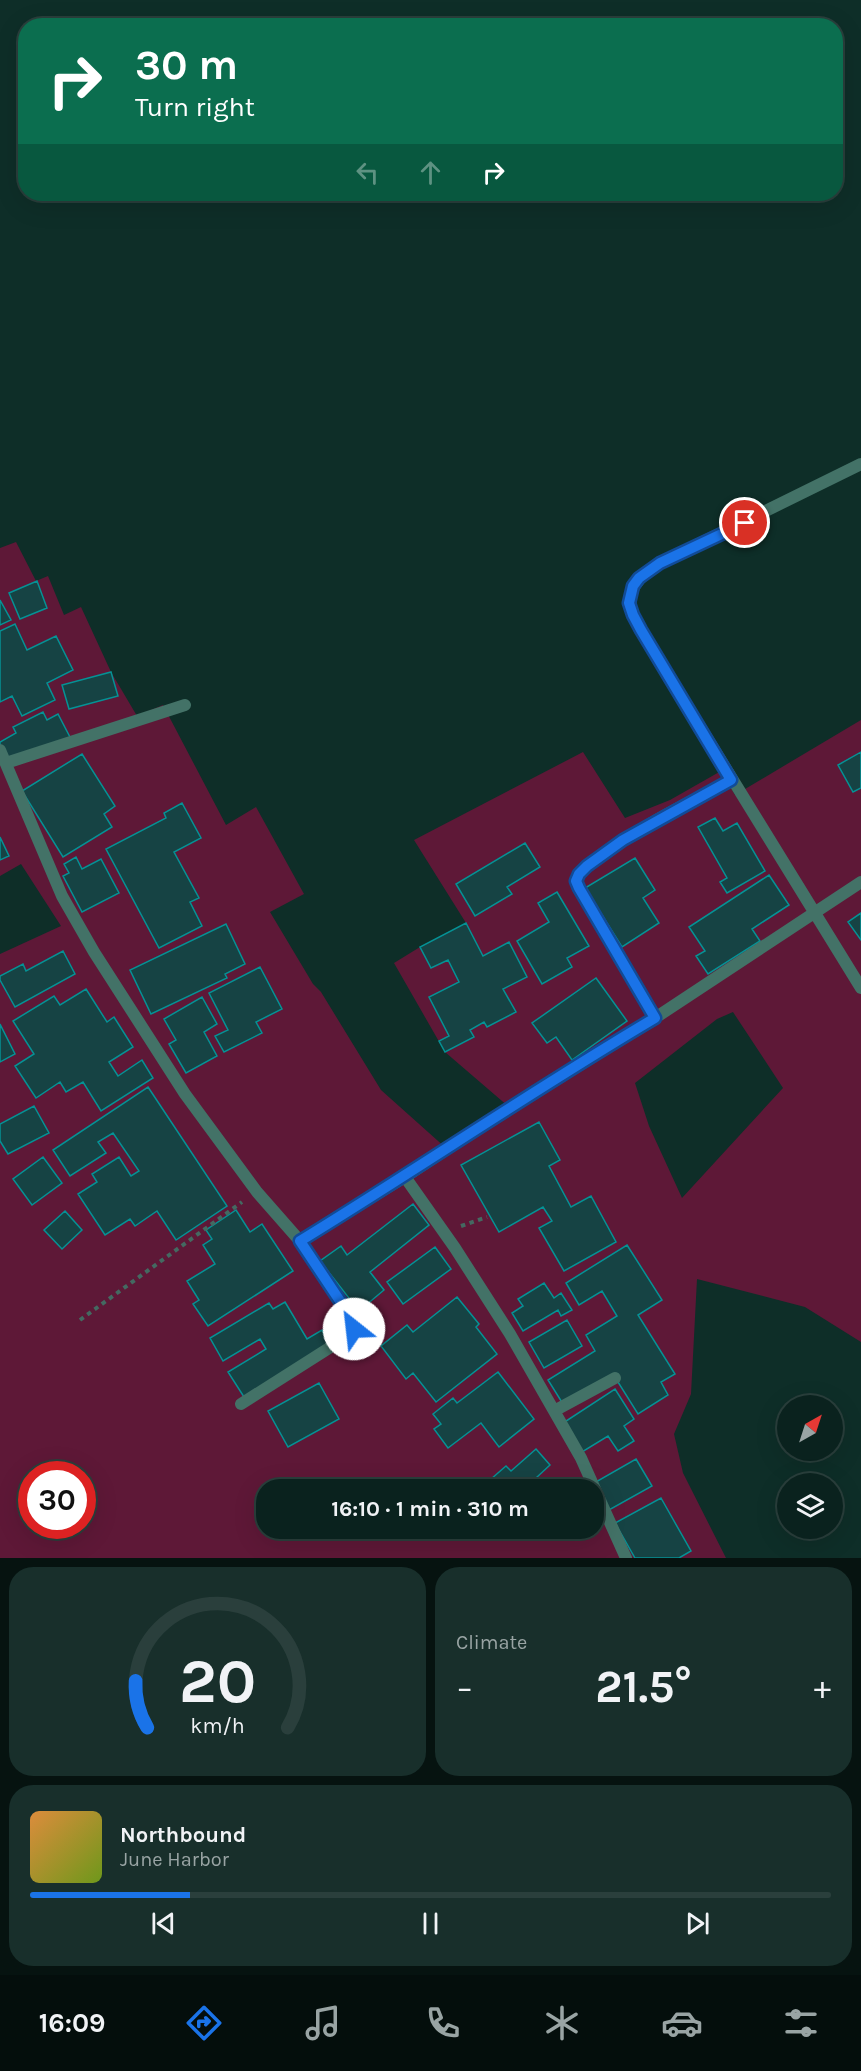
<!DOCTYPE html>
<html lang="en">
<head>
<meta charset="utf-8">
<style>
	:root { --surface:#0a221e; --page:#182f2b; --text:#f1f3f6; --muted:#99a4a4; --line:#2a3f3c; --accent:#1a73e8 }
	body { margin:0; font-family:Karla,sans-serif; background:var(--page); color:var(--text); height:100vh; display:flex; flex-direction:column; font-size:22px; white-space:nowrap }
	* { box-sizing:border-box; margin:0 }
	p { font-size:20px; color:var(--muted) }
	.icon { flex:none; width:33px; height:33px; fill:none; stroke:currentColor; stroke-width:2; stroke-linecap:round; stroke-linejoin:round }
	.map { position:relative; height:1558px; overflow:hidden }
	.side { display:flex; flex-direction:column; gap:9px; padding:9px; background:#061310; flex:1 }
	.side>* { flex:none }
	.top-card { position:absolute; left:18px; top:18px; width:825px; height:183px; border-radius:24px; box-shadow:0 6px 24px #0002,0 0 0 2px var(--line); background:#0b6e4f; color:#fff; overflow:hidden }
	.needle { width:39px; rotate:39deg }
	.buttons { position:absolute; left:777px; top:1395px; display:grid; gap:12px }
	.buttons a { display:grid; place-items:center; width:66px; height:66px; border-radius:50%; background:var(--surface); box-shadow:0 6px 24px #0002,0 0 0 2px var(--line); font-size:30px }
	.speed { position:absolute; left:18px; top:1461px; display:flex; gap:12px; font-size:30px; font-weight:700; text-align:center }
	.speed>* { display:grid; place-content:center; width:78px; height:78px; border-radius:50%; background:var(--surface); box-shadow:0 6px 24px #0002,0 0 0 2px var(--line); line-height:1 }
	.speed .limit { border:9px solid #d22; background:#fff; color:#111 }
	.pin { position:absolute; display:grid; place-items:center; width:51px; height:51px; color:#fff; margin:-26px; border:3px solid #fff; border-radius:50%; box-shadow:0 2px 6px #0007 }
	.me { position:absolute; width:66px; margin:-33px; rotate:331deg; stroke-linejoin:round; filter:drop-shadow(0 0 4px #0008) }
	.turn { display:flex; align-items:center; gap:21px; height:126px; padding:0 18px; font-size:27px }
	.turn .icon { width:78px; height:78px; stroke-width:2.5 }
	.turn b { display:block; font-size:42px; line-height:51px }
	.lanes { display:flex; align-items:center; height:57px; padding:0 18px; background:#0003; justify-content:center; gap:30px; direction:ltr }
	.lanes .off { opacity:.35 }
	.big { font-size:45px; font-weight:700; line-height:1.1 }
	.side .widget { flex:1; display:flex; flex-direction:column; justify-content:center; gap:9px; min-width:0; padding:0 21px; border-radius:24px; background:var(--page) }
	.side .dial { align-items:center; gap:0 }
	.dial svg { height:156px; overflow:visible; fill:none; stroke:var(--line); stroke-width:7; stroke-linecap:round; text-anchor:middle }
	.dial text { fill:var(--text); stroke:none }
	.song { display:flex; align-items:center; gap:18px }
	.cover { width:72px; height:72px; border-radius:9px; background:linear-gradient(135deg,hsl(30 70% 55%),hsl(80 70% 35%)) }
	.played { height:6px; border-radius:3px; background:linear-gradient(90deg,var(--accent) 20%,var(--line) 20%) }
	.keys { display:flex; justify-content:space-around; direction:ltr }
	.heat { display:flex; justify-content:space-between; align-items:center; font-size:33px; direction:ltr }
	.side .tiles { flex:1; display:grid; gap:9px; grid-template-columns:1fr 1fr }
	.widget:last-child { grid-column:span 2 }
	.trip { position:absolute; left:256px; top:1479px; width:348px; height:60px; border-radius:24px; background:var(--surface); box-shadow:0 6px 24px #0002,0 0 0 2px var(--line); font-weight:700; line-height:60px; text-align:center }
	.tabs { display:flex; height:96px; justify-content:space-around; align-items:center; background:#040e0c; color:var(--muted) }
	.tabs .icon { width:42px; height:42px }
	.tabs .current { color:var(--accent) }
	.tabs b { font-size:27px; color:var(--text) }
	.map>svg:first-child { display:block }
	.green { fill:#5e1837; fill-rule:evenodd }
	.building { fill:#164344; stroke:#059295; stroke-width:1.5 }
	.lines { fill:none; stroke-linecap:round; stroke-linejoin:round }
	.path { stroke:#446961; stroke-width:4; stroke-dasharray:4.5 4.5; stroke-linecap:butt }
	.street { stroke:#437267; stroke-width:12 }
	.route-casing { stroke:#114b97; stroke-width:15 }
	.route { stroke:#1a73e8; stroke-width:10 }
</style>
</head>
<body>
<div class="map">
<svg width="861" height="1558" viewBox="0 0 861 1558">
	<rect width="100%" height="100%" fill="#0e2e28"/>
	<!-- green -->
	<path class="green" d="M16 542 36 581 48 576 64 615 81 607 111 672 137 716 163 705 226 825 256 807 304 894 270 912 313 984 321 992 381 1090 447 1149 509 1107 445 1052 394 963 420 947 466 923 414 840 583 752 625 818 670 800 721 771 735 795 861 720V1342L805 1307 697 1279 691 1394 674 1434 683 1473 726 1558H0V954L61 926 21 864 0 876V548ZM733 1012 783 1088 682 1198 649 1126 635 1083 717 1019ZM32 1474H82V1526H32ZM267 1490H594V1528H267Z"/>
	<!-- building -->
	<path class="building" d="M37 581 47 608 20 619 9 593Z
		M0 600 11 620 0 625Z
		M15 624 27 650 56 636 73 670 47 683 55 700 22 716 12 696 0 702V631Z
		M111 672 118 696 69 709 62 685Z
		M43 712 47 720 58 714 72 741 7 758 0 747V742L16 733 13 727Z
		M861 752V788L853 792 838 765Z
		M82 754 115 806 104 814 112 827 63 857 22 791Z
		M182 803 201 838 174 852 199 898 190 902 202 926 159 948 106 849 166 818 164 813Z
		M715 818 723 831 737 823 765 871 727 893 720 882 727 878 698 827Z
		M0 837 9 856 0 860Z
		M525 843 540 867 507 887 512 894 475 916 456 884Z
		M76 857 82 869 101 859 119 893 82 912 63 876 69 873 64 864Z
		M635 858 655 890 643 898 659 923 622 947 585 888Z
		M769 875 789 905 752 929 760 941 708 974 696 956 705 951 689 927Z
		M557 892 589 946 567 958 572 967 542 984 517 941 549 922 538 903Z
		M861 913V940L848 922Z
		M466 923 483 956 509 942 527 977 503 989 516 1012 487 1027 484 1022 470 1030 474 1037 445 1052 439 1041 449 1036 429 997 459 982 448 960 431 968 420 947Z
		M226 924 245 964 225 974 227 978 151 1014 130 970Z
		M63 951 75 974 15 1007 0 980V976L23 964 26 971Z
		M260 967 282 1009 256 1022 262 1033 224 1052 215 1036 228 1030 209 993Z
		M596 978 627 1021 572 1060 556 1037 547 1043 532 1023Z
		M86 989 107 1022 114 1017 133 1047 109 1062 118 1076 142 1060 153 1078 101 1111 83 1082 66 1092 60 1082 36 1098 15 1066 34 1054 13 1021 54 996 60 1005Z
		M202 997 217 1024 204 1032 217 1056 186 1073 169 1044 176 1040 164 1019Z
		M0 1024 15 1054 0 1062Z
		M148 1087 227 1206 176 1240 157 1211 135 1226 130 1219 105 1235 78 1194 97 1182 92 1174 119 1157 131 1176 139 1171 113 1133 98 1142 106 1153 70 1176 53 1150Z
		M34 1106 49 1133 8 1154 0 1141V1124Z
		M539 1122 560 1160 549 1166 571 1207 591 1196 616 1242 564 1271 539 1228 552 1221 543 1207 499 1232 461 1165Z
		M43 1157 62 1183 32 1205 13 1179Z
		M413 1204 429 1225 370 1272 384 1290 359 1311 320 1261 341 1246 347 1255Z
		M236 1210 250 1232 262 1224 293 1271 208 1326 193 1304 199 1300 187 1281 215 1264 203 1245 212 1239 206 1230Z
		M65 1211 82 1230 62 1249 44 1230Z
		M627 1245 662 1300 638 1315 675 1374 661 1382 668 1395 638 1414 613 1374 563 1404 548 1380 595 1351 586 1335 617 1316 602 1291 579 1305 566 1283Z
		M435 1247 451 1269 403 1304 387 1282Z
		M544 1283 554 1298 561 1293 572 1310 561 1316 558 1310 523 1331 512 1313 523 1306 518 1299Z
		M457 1297 479 1324 476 1327 497 1354 436 1402 413 1373 406 1379 381 1346 407 1325 413 1332Z
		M285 1302 307 1339 322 1330 331 1345 244 1397 228 1372 266 1349 260 1339 223 1361 210 1338 269 1303 273 1309Z
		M567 1320 582 1346 544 1368 529 1342Z
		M498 1372 534 1419 499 1447 481 1423 448 1448 434 1429 441 1424 433 1414 453 1398 457 1403Z
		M319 1383 339 1419 288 1447 268 1411Z
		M615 1389 634 1419 624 1426 634 1441 618 1451 608 1436 582 1452 563 1423Z
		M536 1449 550 1465 523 1490H487L483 1486 506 1466 511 1471Z
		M636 1459 652 1486 609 1510 594 1483Z
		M661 1498 691 1551 679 1558H635L615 1523Z"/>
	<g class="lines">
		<!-- path -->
		<path class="path" d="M461 1226 487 1217
			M80 1320 242 1202"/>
		<!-- street -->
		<path class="street" d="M861 464 660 563C608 595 636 620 659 660L861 988
			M0 750 62 896 94 952 185 1094 257 1192 300 1241 352 1319 354 1328 348 1336 241 1404
			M6 763 185 705
			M655 1018 579 888C577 884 576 880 579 875 584 866 595 860 603 854 643 825 688 803 731 780
			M405 1177 455 1248 510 1334 581 1458 626 1558
			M300 1241 405 1177 510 1107 655 1018 861 882
			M554 1411 615 1378"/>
	</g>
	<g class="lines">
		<!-- route casing -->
		<g class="route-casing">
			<path id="route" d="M354 1329 352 1319 300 1241C419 1168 535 1089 655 1018L579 888 576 881 579 874 587 866 623 840 731 780 641 630 633 615 629 603 633 586 639 578 660 563 745 523"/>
		</g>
		<!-- route -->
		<use href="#route" class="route"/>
	</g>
</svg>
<div class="buttons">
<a><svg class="needle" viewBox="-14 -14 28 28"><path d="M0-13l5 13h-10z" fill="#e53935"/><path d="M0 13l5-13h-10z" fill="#99a4a4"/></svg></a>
<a><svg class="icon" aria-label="layers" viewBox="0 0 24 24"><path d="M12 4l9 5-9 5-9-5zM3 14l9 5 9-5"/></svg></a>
</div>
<div class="speed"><div class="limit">30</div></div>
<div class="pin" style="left:745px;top:523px;background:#d93025"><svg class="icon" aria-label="arrive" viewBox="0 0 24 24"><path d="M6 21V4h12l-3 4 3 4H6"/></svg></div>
<svg class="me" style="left:354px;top:1329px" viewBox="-20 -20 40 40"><circle r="19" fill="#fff"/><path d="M0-13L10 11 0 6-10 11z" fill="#1a73e8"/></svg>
<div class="trip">16:10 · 1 min · 310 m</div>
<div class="top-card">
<div class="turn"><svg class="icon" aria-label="right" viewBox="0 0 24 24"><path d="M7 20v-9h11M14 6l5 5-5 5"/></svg><div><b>30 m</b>Turn right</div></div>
<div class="lanes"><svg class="icon off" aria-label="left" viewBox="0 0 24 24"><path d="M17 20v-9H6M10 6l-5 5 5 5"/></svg><svg class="icon off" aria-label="ahead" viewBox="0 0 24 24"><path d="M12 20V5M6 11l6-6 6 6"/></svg><svg class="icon" aria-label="right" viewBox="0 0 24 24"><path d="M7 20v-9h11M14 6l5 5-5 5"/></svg></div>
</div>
</div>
<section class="side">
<div class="tiles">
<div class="widget dial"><svg viewBox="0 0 100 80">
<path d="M14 69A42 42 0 1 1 86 69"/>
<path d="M14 69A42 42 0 0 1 8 45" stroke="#1a73e8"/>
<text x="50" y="56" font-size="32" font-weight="700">20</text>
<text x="50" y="72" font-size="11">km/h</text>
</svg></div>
<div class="widget"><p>Climate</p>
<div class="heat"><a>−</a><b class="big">21.5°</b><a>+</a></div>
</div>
<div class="widget">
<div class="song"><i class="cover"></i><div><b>Northbound</b><p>June Harbor</p></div></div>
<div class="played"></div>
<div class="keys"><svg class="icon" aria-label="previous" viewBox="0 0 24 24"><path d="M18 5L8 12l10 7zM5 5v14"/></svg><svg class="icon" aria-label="pause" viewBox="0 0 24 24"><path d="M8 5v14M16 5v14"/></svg><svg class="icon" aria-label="next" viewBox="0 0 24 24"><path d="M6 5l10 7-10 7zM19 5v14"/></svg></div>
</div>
</div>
</section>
<nav class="tabs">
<b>16:09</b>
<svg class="icon current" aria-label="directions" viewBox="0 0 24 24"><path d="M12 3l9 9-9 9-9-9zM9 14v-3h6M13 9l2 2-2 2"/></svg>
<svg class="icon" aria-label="music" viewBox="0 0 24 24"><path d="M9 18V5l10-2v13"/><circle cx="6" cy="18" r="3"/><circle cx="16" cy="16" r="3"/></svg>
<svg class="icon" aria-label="phone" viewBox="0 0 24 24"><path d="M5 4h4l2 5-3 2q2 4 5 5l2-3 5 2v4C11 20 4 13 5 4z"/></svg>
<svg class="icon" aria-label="climate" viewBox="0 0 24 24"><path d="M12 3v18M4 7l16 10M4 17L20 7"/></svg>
<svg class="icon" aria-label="car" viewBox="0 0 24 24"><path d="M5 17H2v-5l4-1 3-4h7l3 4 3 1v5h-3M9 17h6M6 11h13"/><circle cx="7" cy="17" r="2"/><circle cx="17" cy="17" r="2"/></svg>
<svg class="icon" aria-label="filters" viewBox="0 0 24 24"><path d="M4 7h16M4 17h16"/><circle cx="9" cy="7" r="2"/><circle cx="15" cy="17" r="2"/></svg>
</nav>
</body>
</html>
